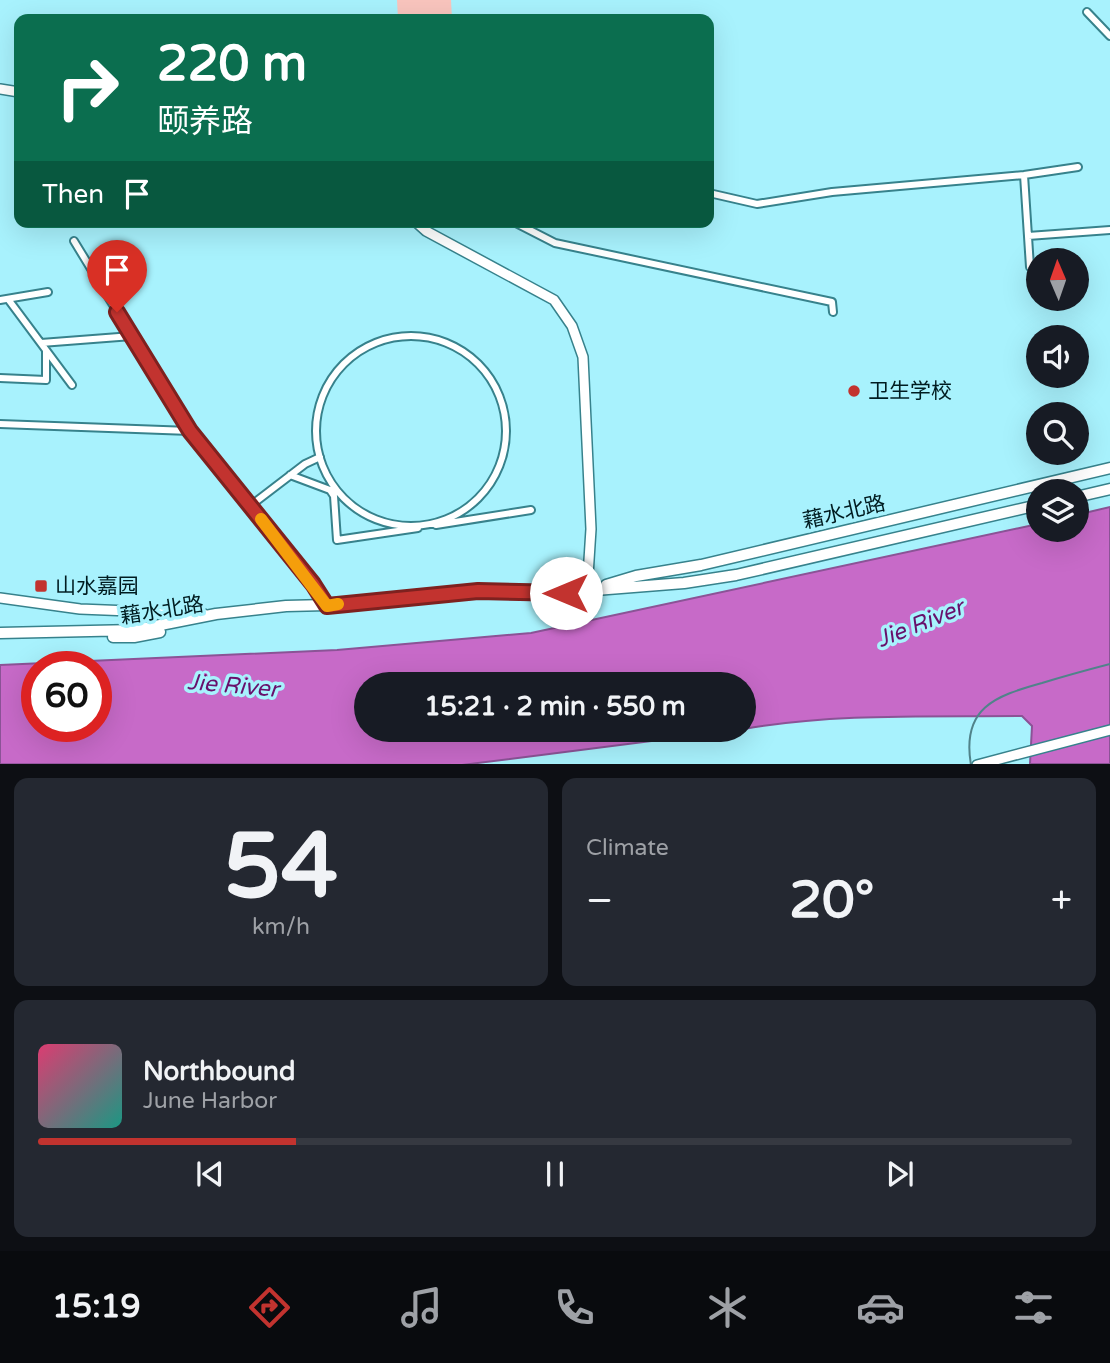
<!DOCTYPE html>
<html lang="en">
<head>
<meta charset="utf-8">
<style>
	:root { --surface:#171b24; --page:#242831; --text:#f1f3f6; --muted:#9ea1a6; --line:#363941; --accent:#c2332f }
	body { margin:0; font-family:"Varela Round","Noto Sans SC",sans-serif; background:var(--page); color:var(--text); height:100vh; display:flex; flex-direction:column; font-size:26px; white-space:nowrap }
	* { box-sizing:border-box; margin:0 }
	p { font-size:23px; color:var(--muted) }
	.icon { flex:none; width:38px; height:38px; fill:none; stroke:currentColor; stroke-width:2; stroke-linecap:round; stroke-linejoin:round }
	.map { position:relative; height:764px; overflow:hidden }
	.details { display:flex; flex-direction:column; gap:14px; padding:14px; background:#0d0f14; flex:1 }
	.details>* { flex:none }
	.top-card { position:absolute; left:14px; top:14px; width:700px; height:214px; border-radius:14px; box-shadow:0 7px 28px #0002; background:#0b6e4f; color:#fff; overflow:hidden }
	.needle { width:46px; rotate:358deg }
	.tools { position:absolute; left:1026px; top:248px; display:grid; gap:14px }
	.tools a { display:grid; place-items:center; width:63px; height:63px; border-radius:50%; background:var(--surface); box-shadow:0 7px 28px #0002; font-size:35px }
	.speed { position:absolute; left:21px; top:651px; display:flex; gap:14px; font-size:35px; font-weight:700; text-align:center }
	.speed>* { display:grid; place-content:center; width:91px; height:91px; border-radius:50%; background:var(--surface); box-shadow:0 7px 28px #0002; line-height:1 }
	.speed .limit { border:10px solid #d22; background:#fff; color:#111 }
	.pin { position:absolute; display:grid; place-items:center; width:60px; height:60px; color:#fff; margin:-72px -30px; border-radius:50% 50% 50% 0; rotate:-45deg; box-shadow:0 0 7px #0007 }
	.pin .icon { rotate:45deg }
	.me { position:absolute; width:77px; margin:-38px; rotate:270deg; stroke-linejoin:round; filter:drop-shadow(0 0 5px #0008) }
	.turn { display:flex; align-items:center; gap:24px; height:147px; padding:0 28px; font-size:32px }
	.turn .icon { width:91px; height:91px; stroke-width:2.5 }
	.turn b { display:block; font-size:49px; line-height:60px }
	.then { display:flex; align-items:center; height:66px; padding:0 28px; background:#0003; gap:14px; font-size:26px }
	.big { font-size:52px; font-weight:700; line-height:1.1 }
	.details .card { flex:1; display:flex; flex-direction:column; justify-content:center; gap:10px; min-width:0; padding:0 24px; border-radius:14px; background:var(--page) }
	.details .dial { align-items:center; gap:0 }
	.dial b { font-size:91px; line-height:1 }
	.song { display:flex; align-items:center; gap:21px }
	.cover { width:84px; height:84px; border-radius:10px; background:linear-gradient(135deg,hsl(340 70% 55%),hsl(170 70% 35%)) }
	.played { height:7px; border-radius:4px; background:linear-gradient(90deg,var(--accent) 25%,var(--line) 25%) }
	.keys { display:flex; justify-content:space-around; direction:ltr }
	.heat { display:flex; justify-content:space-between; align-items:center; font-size:38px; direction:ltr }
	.details .tiles { flex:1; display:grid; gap:14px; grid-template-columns:1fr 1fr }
	.card:last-child { grid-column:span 2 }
	.trip { position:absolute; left:354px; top:672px; width:402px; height:70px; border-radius:35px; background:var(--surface); box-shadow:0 7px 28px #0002; font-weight:700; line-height:70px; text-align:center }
	.tab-bar { display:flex; height:112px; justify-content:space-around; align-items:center; background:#090b0e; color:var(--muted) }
	.tab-bar .icon { width:49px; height:49px }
	.tab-bar .selected { color:var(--accent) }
	.tab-bar b { font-size:32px; color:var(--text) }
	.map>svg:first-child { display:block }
	.green { fill:#f9c5be }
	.water { fill:#c76ac8; stroke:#8b5396; stroke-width:2; fill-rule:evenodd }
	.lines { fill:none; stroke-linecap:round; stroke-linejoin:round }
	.street-casing { stroke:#37828c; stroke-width:10 }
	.secondary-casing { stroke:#37828c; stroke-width:12 }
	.primary-casing { stroke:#37828c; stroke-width:13 }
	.street { stroke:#fff; stroke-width:6 }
	.secondary { stroke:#fff; stroke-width:9 }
	.primary { stroke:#fff; stroke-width:10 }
	.tram { stroke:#50838a; stroke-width:2 }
	.route-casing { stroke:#7e211f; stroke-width:18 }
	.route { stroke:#c2332f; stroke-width:12 }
	.slow { stroke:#f59e0b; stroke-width:12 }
	.poi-dot { fill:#c2332f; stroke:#a8f2fd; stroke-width:2.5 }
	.labels { text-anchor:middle; stroke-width:7; stroke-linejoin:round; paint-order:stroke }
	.poi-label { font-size:21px; fill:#001c20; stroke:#a8f2fd; text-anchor:start }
	.street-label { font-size:21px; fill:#001c20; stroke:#a8f2fd }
	.water-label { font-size:23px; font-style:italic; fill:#68106b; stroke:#a8f2fd }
</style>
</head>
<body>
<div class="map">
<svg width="1110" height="765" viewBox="0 0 1110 765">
	<rect width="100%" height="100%" fill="#a8f2fd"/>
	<!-- green -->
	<path class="green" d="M397 0H451L452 19H398Z"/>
	<!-- water -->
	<path class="water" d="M1110 507V764H1030L1032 726 1022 716C929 717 835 713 744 729V684H366V730H738L462 765 0 764V665L337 650 531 633 1038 524V530H1076V515ZM37 667H96V726H37Z"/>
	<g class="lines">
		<!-- street casing -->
		<g class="street-casing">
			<path id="street" d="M1087 12 1110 36
				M1024 175 1030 267
				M709 193 757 204 832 192 1024 175 1078 167
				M514 222 555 243 832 302 833 312
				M1028 236 1110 230
				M74 241 190 431 313 584 327 605
				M8 299 72 385
				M0 300 48 292
				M316 431a95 95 0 1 1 190 0a95 95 0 1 1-190 0Z
				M41 343 132 336
				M0 378 46 380V351
				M0 424 190 431
				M290 475 330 490 334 496 337 540 418 528
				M250 506 305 464 320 457
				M436 525 531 510"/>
		</g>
		<!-- secondary casing -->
		<g class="secondary-casing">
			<path id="secondary" d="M0 89 19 92
				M416 222 426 231 554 300 572 326 583 357 591 529 587 591
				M0 598 80 609 204 614
				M977 765 1110 730"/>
		</g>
		<!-- primary casing -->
		<g class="primary-casing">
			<path id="primary" d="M1076 497 1110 489
				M606 585 636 576 701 565 1110 468
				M0 633 135 630 216 614 286 606 327 605 478 591 545 594 684 583 736 575 1038 505
				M113 637H134L160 632"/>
		</g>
		<!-- street -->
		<use href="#street" class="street"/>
		<!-- secondary -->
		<use href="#secondary" class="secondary"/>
		<!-- primary -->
		<use href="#primary" class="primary"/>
		<!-- tram -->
		<path class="tram" d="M971 765C961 708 995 696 1042 683 1065 676 1087 670 1110 664"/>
	</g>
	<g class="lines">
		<!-- route casing -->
		<g class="route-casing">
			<path id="route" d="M117 312 190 431 313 584 327 606 478 591 566 593"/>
		</g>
		<!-- route -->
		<use href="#route" class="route"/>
		<!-- slow -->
		<path class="slow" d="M261 519 327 606 338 604"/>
	</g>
	<!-- markers -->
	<g class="poi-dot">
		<circle cx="854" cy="391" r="7"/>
		<rect x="34" y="579" width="14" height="14" rx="3.5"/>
	</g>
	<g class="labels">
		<!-- poi labels -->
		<g class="poi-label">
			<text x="868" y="398">卫生学校</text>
			<text x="55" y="593">山水嘉园</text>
		</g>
		<!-- street labels -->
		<g class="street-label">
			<text transform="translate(844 512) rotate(-13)" y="7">藉水北路</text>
			<text transform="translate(162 610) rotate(-9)" y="7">藉水北路</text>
		</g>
		<!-- water labels -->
		<g class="water-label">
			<text transform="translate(920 623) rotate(-22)" y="8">Jie River</text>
			<text transform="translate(233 685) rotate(5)" y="8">Jie River</text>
		</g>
	</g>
</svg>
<div class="tools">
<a><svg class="needle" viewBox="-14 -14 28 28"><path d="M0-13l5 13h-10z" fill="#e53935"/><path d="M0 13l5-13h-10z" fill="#9ea1a6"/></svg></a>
<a><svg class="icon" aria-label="sound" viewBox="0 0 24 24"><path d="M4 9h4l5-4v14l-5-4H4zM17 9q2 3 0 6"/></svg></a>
<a><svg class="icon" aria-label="search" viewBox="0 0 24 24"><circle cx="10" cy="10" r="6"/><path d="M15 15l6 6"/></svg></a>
<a><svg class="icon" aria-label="layers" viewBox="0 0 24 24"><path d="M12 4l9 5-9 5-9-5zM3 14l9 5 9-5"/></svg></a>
</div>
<div class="speed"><div class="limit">60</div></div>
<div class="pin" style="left:117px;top:312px;background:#d93025"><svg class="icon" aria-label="arrive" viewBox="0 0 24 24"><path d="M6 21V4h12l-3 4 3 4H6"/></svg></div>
<svg class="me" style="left:566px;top:593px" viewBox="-20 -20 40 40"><circle r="19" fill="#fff"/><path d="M0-13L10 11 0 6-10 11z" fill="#c2332f"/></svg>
<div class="trip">15:21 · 2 min · 550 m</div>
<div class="top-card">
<div class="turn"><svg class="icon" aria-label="right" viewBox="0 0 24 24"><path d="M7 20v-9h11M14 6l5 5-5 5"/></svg><div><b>220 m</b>颐养路</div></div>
<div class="then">Then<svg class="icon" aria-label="arrive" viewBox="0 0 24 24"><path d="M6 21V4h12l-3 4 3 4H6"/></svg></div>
</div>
</div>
<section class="details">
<div class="tiles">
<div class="card dial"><b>54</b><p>km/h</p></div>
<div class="card"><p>Climate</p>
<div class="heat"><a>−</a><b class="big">20°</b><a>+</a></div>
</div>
<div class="card">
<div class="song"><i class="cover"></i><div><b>Northbound</b><p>June Harbor</p></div></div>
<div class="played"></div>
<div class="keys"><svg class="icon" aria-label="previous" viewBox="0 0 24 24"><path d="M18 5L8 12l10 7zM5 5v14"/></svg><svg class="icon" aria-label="pause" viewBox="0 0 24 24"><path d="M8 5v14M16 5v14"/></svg><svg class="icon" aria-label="next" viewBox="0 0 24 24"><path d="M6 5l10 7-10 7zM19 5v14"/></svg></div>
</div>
</div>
</section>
<nav class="tab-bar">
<b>15:19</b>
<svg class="icon selected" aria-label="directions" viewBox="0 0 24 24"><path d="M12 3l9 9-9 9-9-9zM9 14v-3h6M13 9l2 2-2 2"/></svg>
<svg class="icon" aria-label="music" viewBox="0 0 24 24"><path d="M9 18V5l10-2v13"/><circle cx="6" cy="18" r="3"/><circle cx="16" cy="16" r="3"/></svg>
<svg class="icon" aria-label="phone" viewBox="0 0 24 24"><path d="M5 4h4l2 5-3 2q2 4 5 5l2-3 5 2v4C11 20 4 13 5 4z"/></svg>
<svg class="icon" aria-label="climate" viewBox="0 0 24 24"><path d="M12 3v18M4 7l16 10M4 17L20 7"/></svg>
<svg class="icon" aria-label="car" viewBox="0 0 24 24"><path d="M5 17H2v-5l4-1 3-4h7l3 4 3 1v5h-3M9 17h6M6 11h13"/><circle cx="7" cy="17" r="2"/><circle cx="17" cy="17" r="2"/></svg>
<svg class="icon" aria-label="filters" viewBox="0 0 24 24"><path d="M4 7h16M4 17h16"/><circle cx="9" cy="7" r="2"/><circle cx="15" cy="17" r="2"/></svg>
</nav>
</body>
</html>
